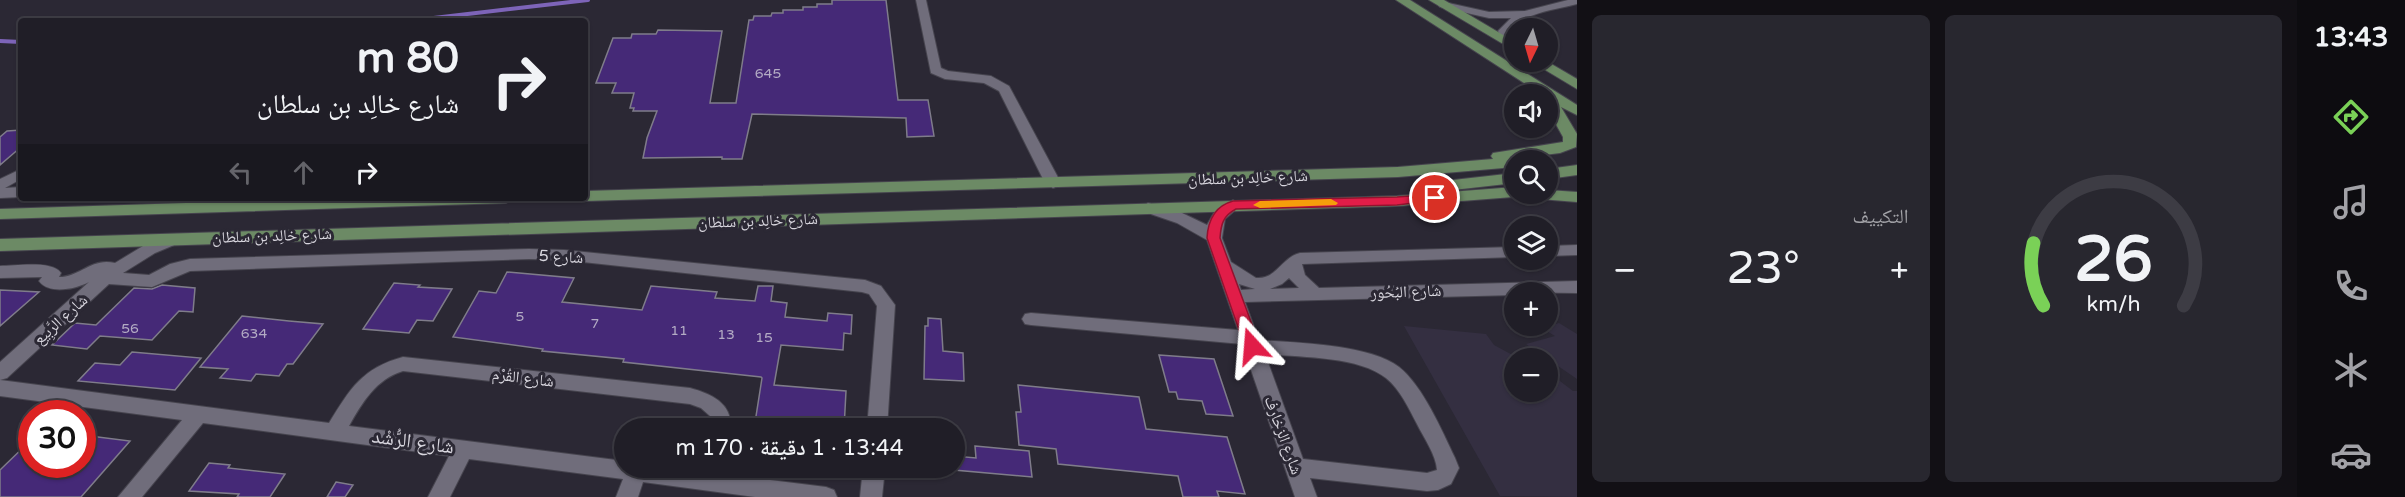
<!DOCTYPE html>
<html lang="ar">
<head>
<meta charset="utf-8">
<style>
	:root { --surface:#201e27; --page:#28272f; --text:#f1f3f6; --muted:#a2a2a7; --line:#3d3c44; --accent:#7ad157 }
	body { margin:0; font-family:"Varela Round","Noto Naskh Arabic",sans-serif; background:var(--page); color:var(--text); direction:rtl; height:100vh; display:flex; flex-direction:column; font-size:22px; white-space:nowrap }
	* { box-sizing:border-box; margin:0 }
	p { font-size:20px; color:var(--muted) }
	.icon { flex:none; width:33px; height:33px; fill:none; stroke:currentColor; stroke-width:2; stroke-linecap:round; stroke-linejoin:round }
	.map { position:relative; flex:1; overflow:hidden; direction:ltr }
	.panel { display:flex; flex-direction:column; gap:15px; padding:15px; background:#121015; width:720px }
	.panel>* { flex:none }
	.banner { position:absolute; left:18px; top:18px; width:570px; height:183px; border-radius:6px; box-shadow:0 2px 4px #0004,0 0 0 2px var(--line); direction:rtl; background:#201e27; color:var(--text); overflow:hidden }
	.needle { width:39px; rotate:185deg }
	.controls { position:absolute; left:1504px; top:18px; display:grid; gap:12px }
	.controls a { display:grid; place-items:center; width:54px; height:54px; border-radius:50%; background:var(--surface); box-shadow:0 2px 4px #0004,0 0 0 2px var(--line); font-size:30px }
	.speed { position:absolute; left:18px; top:400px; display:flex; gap:12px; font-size:30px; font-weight:700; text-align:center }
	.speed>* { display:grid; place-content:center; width:78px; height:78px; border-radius:50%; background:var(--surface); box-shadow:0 2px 4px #0004,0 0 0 2px var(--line); line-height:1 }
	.speed .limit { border:9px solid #d22; background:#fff; color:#111 }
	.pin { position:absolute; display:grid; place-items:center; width:51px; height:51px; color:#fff; margin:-26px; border:3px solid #fff; border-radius:50%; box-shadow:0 2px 6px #0007 }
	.me { position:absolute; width:66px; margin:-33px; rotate:341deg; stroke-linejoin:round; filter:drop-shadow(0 0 4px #0008) }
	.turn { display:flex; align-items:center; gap:21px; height:126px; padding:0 30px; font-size:27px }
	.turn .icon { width:78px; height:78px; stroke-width:2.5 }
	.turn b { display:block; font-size:42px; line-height:51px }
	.lanes { display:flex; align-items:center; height:57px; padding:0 30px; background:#0003; justify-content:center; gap:30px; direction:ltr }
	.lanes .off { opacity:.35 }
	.big { font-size:45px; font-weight:600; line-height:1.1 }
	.panel .widget { flex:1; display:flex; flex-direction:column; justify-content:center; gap:9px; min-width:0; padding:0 21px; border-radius:9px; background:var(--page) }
	.panel .dial { align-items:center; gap:0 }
	.dial svg { height:156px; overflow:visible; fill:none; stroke:var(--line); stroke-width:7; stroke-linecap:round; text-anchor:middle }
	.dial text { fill:var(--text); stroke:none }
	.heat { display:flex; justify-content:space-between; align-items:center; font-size:33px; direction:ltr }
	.panel .tiles { flex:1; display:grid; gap:15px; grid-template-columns:repeat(2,1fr) }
	.trip { position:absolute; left:614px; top:418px; width:351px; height:60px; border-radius:30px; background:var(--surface); box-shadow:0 2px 4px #0004,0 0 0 2px var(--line); font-weight:600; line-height:60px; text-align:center; direction:rtl }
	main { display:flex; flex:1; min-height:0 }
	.tab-bar { display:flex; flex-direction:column; width:108px; justify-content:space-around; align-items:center; background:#0d0c10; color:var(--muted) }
	.tab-bar .icon { width:42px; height:42px }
	.tab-bar .on { color:var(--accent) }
	.tab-bar b { font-size:27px; color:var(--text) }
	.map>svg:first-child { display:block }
	.built { fill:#342f41 }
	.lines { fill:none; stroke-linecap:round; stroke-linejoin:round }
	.stream { stroke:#7d64b8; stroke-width:4 }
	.building { fill:#452977; stroke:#7f7c8a; stroke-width:1.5 }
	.minor-casing { stroke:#46444e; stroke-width:2 }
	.major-casing { stroke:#46444e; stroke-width:2 }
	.minor { fill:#706d7b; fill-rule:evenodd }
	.major { fill:#6c8a65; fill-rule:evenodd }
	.route { fill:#e11d48; stroke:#92132f; stroke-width:1.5 }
	.slow { fill:#f59e0b }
	.labels { text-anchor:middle; stroke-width:6; stroke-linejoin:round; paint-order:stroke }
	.number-label { font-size:14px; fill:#b3abc4 }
	.street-label { font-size:16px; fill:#d8d6de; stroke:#2b2834 }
	.near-street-label { font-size:20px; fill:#d8d6de; stroke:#2b2834 }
</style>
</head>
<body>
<main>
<nav class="tab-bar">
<b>13:43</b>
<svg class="icon on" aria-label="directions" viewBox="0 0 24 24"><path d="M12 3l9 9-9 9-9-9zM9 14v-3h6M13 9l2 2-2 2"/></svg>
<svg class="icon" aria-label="music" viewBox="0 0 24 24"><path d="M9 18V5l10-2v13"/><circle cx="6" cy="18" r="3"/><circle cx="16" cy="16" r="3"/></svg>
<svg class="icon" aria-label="phone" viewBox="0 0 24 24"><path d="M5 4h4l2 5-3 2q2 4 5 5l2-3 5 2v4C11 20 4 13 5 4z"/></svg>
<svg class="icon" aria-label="climate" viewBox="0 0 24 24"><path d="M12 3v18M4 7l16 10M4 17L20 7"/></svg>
<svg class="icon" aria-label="car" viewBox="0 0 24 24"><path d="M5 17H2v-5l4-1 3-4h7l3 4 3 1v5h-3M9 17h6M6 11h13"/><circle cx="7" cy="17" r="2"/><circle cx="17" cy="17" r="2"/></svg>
</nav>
<section class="panel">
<div class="tiles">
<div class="widget dial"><svg viewBox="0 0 100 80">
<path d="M14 69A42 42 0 1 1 86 69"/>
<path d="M14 69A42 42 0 0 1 9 37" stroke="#7ad157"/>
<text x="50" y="56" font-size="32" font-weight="700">26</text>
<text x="50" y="72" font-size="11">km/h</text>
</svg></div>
<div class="widget"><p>التكييف</p>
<div class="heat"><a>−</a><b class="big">23°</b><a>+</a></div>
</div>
</div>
</section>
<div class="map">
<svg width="1577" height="497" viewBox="0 0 1577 497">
	<rect width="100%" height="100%" fill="#2b2834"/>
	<!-- built -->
	<path class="built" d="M1559 323 1577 334V379L1526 344 1555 336 1542 328Z
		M1404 326 1486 334 1494 345 1518 358H1515V392H1548V372L1573 391H1577V497L1500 496Z"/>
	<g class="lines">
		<!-- stream -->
		<path class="stream" d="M408 21 588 0
			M0 41 21 42"/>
	</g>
	<!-- building -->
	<path class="building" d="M832 0H886L898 100H928L934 136 907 137 906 118 752 114 742 159H722V157L643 158 647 138 657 111H633L634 108H630L634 93H612L616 83H596L613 38H631L632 34H656L658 30 722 31 710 103H736L749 20H753L754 16H771L772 13H783V10H803V7H817V4H832Z
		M21 130V147L0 165V137L7 131Z
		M507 272 574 278 562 302 642 310 651 286 717 292 715 298 755 301 758 286H773L771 301 787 303 785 317 827 321 828 313 852 315 851 334 844 333 843 350 781 345 774 385 846 391 844 429H754L762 378 761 377 623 362 624 359 542 351 543 349 453 337 479 291 496 293Z
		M394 283 420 285 418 287 452 289 433 321 417 320 409 333 363 329Z
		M162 285 195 288 193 312 179 311 152 340 100 336 87 349 52 345 75 323 96 325 134 288 152 289Z
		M0 290 39 292 0 326Z
		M242 316 289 321 323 324 293 364H287L279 376 256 374 251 381 220 378 228 369 200 367Z
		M928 318 941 319 943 351 963 353 964 381 924 379 925 326H928Z
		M132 352 201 358 175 390 78 381 95 363 120 365Z
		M1159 355 1214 359 1233 416 1206 414 1202 401 1178 399 1176 392H1169Z
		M1018 385 1139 397 1146 429 1227 437 1245 494 1217 491 1219 497H1183L1178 476 1058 464 1056 449 1019 445 1016 412H1021Z
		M82 435 130 441 81 497H0V470L32 439V465H82Z
		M975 446 1029 451 1032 477 954 470V456L976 458Z
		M209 463 230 465 228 468 285 474 270 497H237L239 494 189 491Z
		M336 482 353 485 345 497H327Z"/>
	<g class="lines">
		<!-- minor casing -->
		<g class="minor-casing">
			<path id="minor" d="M916 0H926L941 68 948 71 991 76 1009 86 1061 183 1058 186 1053 188 1045 183 999 91 984 83 945 79 931 73Z
				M1568 0H1577V4C1556 10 1524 12 1510 31L1515 45 1506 47 1498 31 1511 18H1489L1440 7 1438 5 1444 2 1489 12 1525 11Z
				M21 169V179L5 188 21 187V197L0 198V179Z
				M1233 200 1241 205 1225 219 1222 238 1231 262 1256 278C1276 280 1282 257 1300 253L1515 247V257L1302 264 1305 275 1319 288 1577 281V293L1515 292V295L1245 302 1259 340C1297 343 1369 344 1399 367 1423 386 1442 431 1455 458L1459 468 1451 484 1438 490 1427 491 1310 478 1317 497H1295L1242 344 1031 325 1025 324 1022 319 1025 314 1031 313 1238 330 1207 240 1177 223 1142 211 1140 208 1148 203 1180 212 1207 225 1215 211ZM1289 278 1299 288 1270 289 1282 284ZM1239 284 1255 289 1241 290ZM1265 354C1298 357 1359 356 1386 378 1400 389 1409 409 1417 424 1424 438 1436 455 1437 470L1427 473 1303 459Z
				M173 234 179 235 181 239 179 243 155 253 123 273 149 275 170 264 190 259 529 249 564 250 865 280 881 286 895 305 887 429H867L877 306 869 294 862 292 564 260 529 259 190 271 152 287 109 284 7 378 0 380V362L89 282C76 289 49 295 39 281L42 277 0 278V266C15 266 52 260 61 273L59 277C80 277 92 257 115 263L143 246Z
				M1577 245V255L1548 256V246Z
				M403 357 690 388C712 394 732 403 731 429H711L710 416 701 408 690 404 403 371C376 379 362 403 349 426L624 461V468H675L826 487 834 490 837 497H755L643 482 638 497H616L623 479 469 459 450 497H428L449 456 203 423 142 497H118L182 420 0 396V380L329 423C350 389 362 368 403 357Z
				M863 468H885L882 497H860Z"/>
		</g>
		<!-- major casing -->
		<g class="major-casing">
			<path id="major" d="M1396 0H1410L1577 105V115L1561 107 1577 134 1576 147 1560 153 1519 158 1522 160H1515V167L1398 177 585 201 578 198H585V191L1398 167 1493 159 1491 156 1493 153 1563 142V137L1548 110V94H1541Z
				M1429 0H1444L1515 42V51Z
				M1532 62H1548L1577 79V89Z
				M1577 165V175L1548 179V169Z
				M1515 173V183L1453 190 1445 185 1453 180Z
				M1515 187V194H1548V190L1577 192V202L1513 197 1397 206 0 251V239L1397 196Z
				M345 198H514L506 203 0 219V209Z"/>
		</g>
		<!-- minor -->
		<use href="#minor" class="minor"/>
		<!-- major -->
		<use href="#major" class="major"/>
	</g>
	<!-- route -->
	<path class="route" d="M1435 194 1441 198 1439 200 1397 205 1236 209C1223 216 1221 224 1220 238L1260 346 1257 350H1246L1207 238C1208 220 1215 206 1233 201L1397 197Z"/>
	<!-- slow -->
	<path class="slow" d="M1331 199 1338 203 1336 205 1260 208 1253 205 1260 201Z"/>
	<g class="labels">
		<!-- number labels -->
		<g class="number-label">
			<text x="768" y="78">645</text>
			<text x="520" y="321">5</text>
			<text x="595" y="328">7</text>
			<text x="130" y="333">56</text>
			<text x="679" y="335">11</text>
			<text x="254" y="338">634</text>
			<text x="726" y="339">13</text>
			<text x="764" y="342">15</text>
		</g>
		<!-- street labels -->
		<g class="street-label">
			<text transform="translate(1248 177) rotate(-2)" y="6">شارع خالِد بن سلطان</text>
			<text transform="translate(758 220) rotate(-2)" y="6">شارع خالِد بن سلطان</text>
			<text transform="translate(272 235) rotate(-2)" y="6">شارع خالِد بن سلطان</text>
			<text transform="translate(561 256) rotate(3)" y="6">شارع 5</text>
			<text transform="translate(1406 291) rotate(-2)" y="6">شارع البُحُور</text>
			<text transform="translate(60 319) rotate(-42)" y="6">شارع الرَّبِيع</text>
			<text transform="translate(523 377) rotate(7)" y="6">شارع القُرْم</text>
			<text transform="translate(1284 435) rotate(70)" y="6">شارع الزخارف</text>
		</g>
		<!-- near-street labels -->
		<g class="near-street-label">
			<text transform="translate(413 441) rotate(8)" y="7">شارع الرُّشْد</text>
		</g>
	</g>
</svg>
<div class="controls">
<a><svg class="needle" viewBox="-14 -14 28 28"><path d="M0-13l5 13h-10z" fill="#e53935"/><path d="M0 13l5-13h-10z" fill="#a2a2a7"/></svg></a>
<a><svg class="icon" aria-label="sound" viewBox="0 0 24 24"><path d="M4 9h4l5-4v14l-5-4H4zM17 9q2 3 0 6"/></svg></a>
<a><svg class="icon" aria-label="search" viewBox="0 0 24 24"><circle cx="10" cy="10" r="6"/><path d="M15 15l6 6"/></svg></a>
<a><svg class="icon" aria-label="layers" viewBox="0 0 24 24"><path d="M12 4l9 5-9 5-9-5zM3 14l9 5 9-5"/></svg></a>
<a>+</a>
<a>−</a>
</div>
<div class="speed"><div class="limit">30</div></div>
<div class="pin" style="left:1435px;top:198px;background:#d93025"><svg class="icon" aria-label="arrive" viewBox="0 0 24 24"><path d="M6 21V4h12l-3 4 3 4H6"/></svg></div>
<svg class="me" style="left:1252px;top:346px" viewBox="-20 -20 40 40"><path d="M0-17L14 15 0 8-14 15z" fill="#e11d48" stroke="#fff" stroke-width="4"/></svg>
<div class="trip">13:44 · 1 دقيقة · 170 m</div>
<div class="banner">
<div class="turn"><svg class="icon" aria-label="right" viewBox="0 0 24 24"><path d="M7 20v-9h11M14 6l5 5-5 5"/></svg><div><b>80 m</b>شارع خالِد بن سلطان</div></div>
<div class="lanes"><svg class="icon off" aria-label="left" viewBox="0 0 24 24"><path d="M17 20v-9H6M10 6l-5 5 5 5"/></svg><svg class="icon off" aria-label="ahead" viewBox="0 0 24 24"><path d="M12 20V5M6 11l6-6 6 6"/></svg><svg class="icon" aria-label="right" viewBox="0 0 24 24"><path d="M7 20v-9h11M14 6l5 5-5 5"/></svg></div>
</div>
</div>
</main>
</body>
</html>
